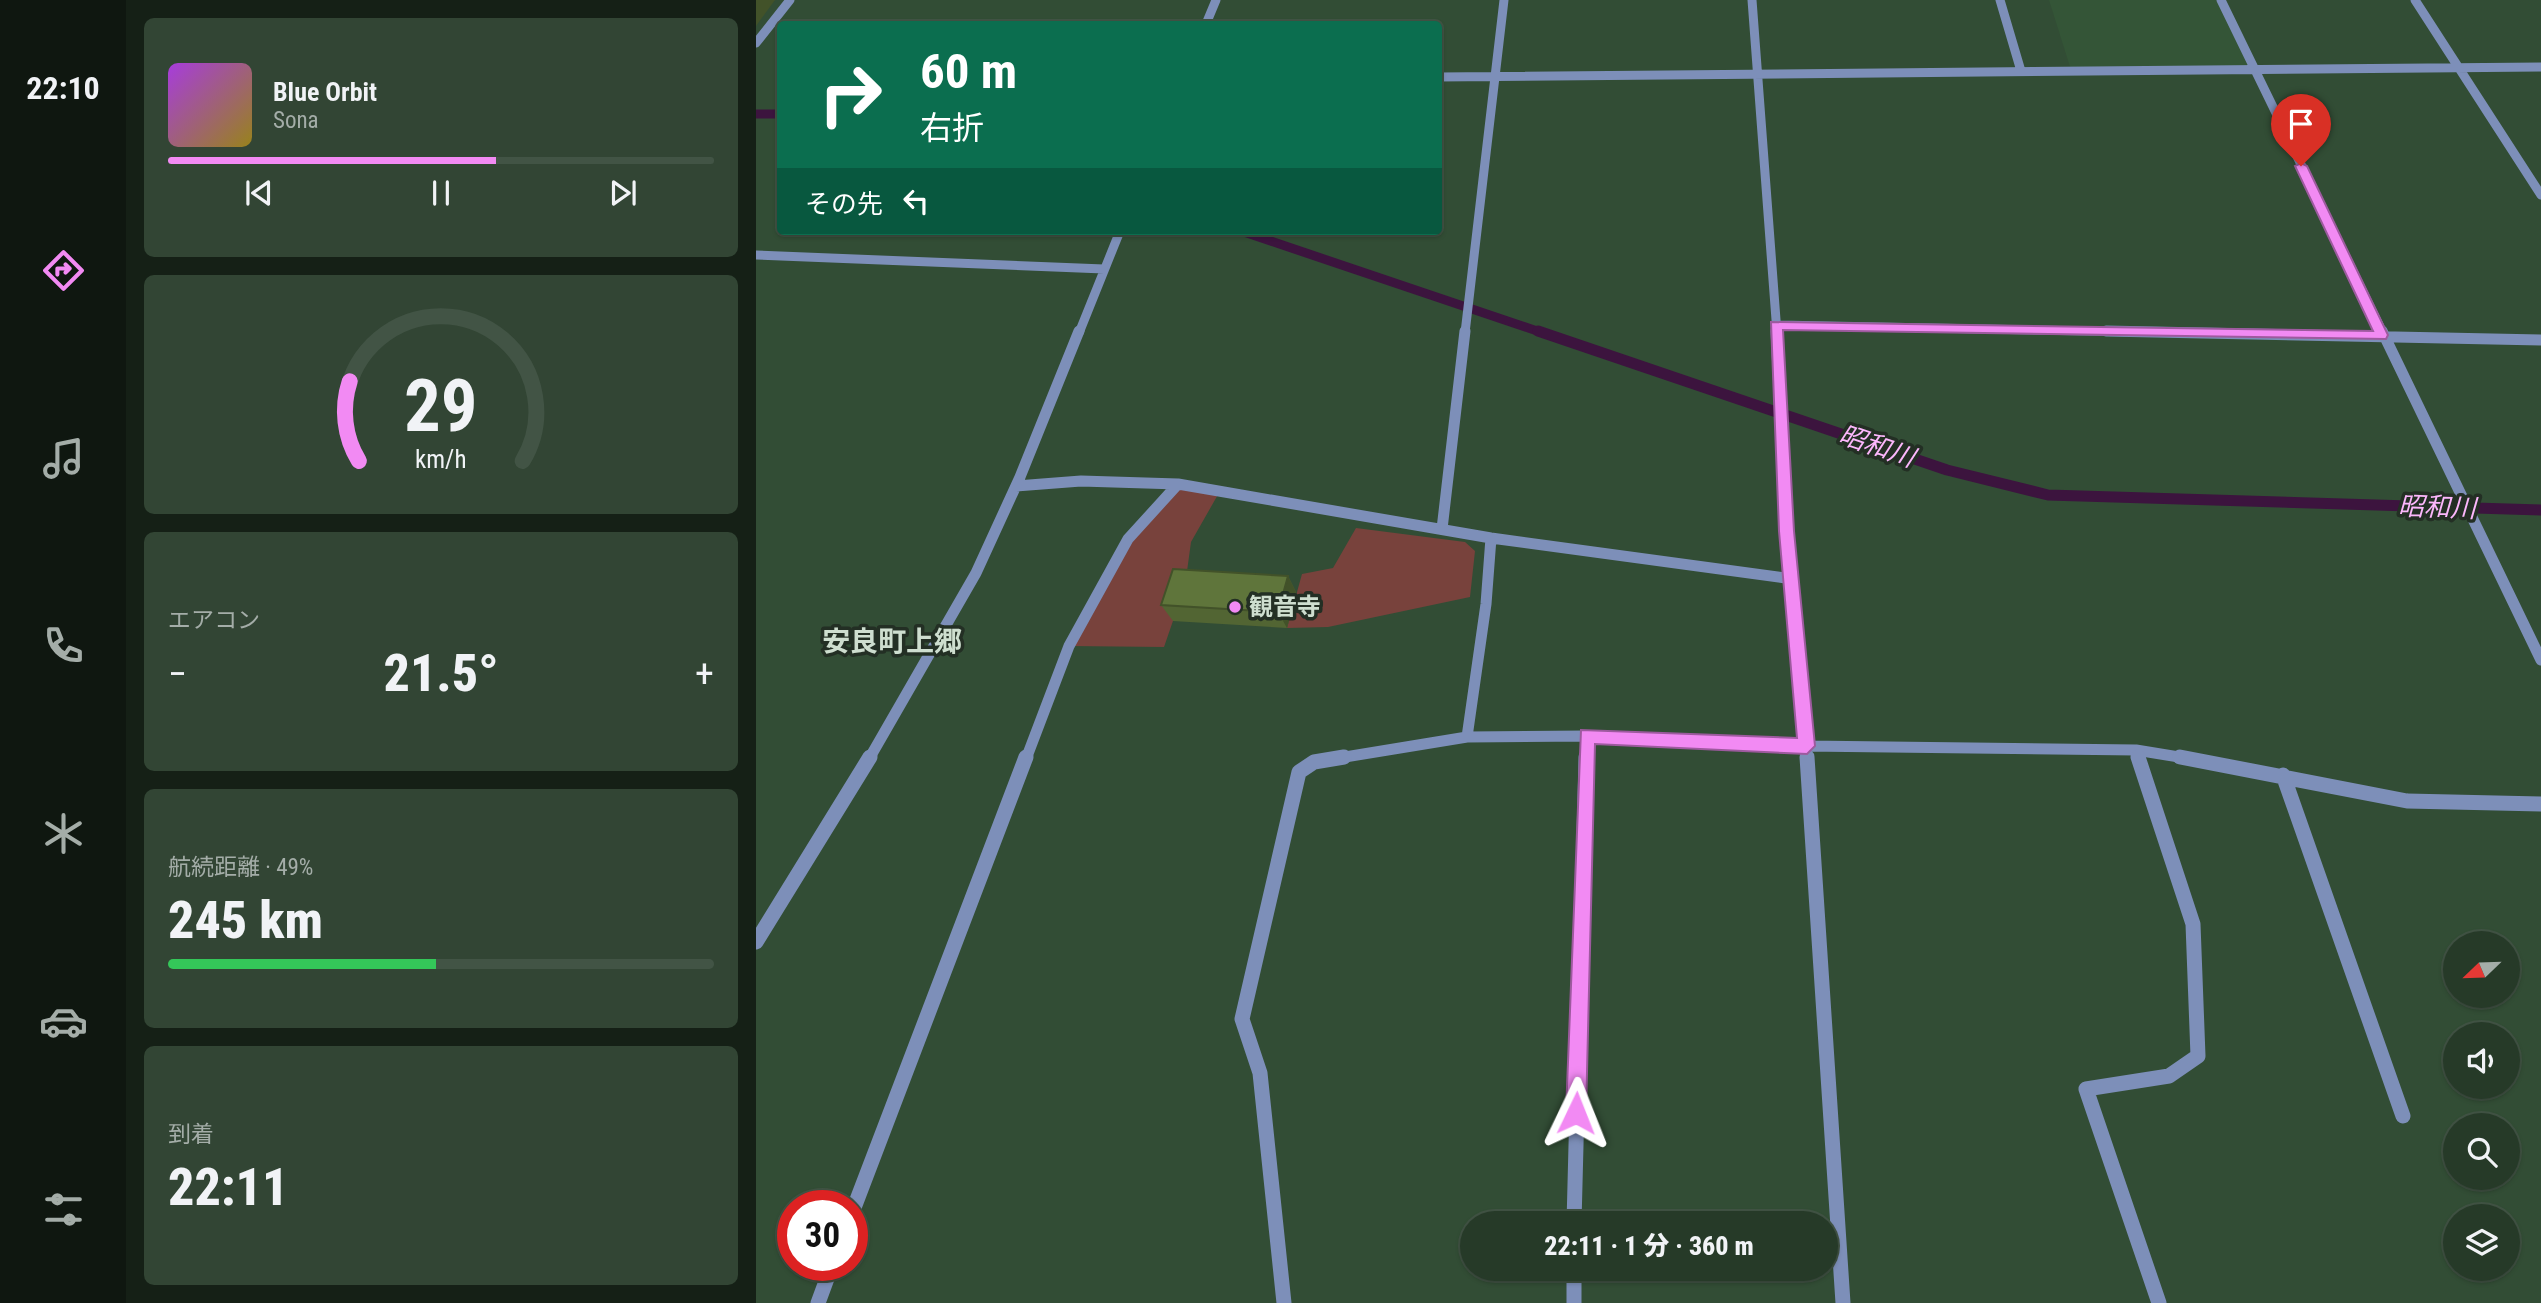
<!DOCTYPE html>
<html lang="ja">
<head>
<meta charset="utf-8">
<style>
	:root { --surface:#263a28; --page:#324534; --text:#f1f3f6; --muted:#a4ada8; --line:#425445; --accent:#f28af3 }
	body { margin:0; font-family:"Roboto Condensed","Noto Sans JP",sans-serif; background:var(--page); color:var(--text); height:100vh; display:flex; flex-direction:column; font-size:26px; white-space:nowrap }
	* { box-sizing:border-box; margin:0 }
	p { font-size:23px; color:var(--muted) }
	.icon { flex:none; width:38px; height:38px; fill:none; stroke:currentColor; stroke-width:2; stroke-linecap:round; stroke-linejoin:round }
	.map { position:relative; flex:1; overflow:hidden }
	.details { display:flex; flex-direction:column; gap:18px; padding:18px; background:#152016; width:630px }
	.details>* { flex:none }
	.banner { position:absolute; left:21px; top:21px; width:665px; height:214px; border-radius:7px; box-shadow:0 2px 5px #0004,0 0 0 2px var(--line); background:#0b6e4f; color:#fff; overflow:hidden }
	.needle { width:46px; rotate:247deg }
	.fabs { position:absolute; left:1687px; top:931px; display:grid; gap:14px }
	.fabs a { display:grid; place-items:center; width:77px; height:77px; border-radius:50%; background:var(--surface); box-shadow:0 2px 5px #0004,0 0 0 2px var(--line); font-size:35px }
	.speed { position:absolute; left:21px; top:1190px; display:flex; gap:14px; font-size:35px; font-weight:700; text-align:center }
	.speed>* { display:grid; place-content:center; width:91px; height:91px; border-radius:50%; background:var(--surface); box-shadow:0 2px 5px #0004,0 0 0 2px var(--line); line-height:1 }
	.speed .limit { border:10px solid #d22; background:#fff; color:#111 }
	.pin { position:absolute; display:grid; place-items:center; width:60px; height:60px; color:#fff; margin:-72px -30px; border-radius:50% 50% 50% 0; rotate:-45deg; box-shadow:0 0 7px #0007 }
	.pin .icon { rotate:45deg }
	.me { position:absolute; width:77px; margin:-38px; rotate:2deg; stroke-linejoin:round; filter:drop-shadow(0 0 5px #0008) }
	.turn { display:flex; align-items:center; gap:24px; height:147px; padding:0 28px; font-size:32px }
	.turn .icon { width:91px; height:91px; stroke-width:2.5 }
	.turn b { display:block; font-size:49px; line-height:60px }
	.then { display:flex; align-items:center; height:66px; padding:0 28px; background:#0003; gap:14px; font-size:26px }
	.big { font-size:52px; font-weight:800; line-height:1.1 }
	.details .card { flex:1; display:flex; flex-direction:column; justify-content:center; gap:10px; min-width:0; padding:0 24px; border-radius:10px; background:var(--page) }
	.details .dial { align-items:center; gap:0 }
	.dial svg { height:182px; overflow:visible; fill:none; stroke:var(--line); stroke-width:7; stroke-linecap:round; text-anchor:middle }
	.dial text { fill:var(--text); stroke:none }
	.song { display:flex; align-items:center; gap:21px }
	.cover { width:84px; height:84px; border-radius:10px; background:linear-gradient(135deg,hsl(280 70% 55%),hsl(50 70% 35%)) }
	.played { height:7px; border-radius:4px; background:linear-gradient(90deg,var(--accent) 60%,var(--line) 60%) }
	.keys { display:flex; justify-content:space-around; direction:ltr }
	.heat { display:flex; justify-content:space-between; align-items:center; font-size:38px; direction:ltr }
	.charge { height:10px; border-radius:5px; background:linear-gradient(90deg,#34c759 49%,var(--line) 0) }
	.trip { position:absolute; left:704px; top:1211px; width:378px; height:70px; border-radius:35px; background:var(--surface); box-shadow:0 2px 5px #0004,0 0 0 2px var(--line); font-weight:800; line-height:70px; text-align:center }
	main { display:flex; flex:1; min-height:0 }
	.tab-bar { display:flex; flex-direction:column; width:126px; justify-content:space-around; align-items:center; background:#0f1710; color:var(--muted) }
	.tab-bar .icon { width:49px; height:49px }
	.tab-bar .on { color:var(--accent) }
	.tab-bar b { font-size:32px; color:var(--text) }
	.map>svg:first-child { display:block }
	.built { fill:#345537 }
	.green { fill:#78423c }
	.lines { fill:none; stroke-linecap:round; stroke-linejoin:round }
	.stream-far1 { stroke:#3c143e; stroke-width:9 }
	.stream { stroke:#3c143e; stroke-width:11 }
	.minor-far2 { stroke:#7d8fb9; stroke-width:9 }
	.minor-far1 { stroke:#7d8fb9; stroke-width:11 }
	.minor { stroke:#7d8fb9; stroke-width:15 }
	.wall { fill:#526533 }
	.shaded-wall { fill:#425229 }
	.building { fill:#5f753b; stroke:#425229; stroke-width:2 }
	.route { fill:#f28af3; stroke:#9d5a9e; stroke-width:2 }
	.poi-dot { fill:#f28af3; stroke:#232f24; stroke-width:2.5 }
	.labels { text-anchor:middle; stroke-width:7; stroke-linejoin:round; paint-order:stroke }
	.poi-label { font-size:24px; font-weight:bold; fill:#cedecf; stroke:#232f24; text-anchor:start }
	.water-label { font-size:26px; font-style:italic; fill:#fcb7fc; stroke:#232f24 }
	.quarter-label { font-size:28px; font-weight:bold; fill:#cedecf; stroke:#232f24 }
</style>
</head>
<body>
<main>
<nav class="tab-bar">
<b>22:10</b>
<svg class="icon on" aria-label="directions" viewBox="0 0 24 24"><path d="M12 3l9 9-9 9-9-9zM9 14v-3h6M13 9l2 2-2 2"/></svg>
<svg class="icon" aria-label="music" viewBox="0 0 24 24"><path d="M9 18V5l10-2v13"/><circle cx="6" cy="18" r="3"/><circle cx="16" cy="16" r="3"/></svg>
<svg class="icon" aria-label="phone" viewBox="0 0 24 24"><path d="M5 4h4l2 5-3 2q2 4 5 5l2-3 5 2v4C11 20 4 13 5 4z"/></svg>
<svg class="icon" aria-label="climate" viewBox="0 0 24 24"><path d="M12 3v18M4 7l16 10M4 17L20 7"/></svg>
<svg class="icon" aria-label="car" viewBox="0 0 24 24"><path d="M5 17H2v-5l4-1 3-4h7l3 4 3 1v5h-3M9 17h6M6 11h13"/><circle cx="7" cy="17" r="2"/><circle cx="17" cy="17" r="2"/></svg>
<svg class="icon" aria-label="filters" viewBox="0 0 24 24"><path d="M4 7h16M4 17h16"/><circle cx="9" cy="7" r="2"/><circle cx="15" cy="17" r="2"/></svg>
</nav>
<section class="details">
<div class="card">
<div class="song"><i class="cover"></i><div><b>Blue Orbit</b><p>Sona</p></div></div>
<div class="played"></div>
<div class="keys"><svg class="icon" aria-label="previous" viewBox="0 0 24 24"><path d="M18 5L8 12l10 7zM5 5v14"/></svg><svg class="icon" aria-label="pause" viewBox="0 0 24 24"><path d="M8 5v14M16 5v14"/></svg><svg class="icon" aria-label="next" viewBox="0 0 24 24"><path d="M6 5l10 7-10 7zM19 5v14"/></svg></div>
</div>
<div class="card dial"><svg viewBox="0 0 100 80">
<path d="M14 69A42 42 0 1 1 86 69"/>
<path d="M14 69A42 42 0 0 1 10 34" stroke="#f28af3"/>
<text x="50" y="56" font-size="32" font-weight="700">29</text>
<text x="50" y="72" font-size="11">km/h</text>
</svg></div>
<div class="card"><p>エアコン</p>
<div class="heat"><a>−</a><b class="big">21.5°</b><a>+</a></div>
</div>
<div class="card"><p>航続距離 · 49%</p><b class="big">245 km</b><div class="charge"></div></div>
<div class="card"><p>到着</p><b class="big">22:11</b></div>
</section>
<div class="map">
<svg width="1785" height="1303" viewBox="0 0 1785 1303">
	<rect width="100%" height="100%" fill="#324d35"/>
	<!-- built -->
	<path class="built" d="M1293 0H1465L1498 70H1315Z"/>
	<!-- green -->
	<path class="green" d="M422 484 464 491 435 542 429 586 408 647 313 646 369 544Z
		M600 528 709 542 719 551 714 597 572 627 531 628 546 574 577 568Z"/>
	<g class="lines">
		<!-- stream-far1 -->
		<path class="stream-far1" d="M0 114H24
			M485 231 787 333"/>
		<!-- stream -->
		<path class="stream" d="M782 331 1191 470 1292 495 1785 510"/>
		<!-- minor-far2 -->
		<path class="minor-far2" d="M996 0 1021 333
			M1244 0 1265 71
			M1465 0 1627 333
			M1659 0 1785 195
			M450 24 460 0
			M0 43 34 0
			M682 77 1785 67
			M0 255 348 269
			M1020 325 1440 333
			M323 333 364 231
			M709 333 748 0"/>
		<!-- minor-far1 -->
		<path class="minor-far1" d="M1020 331 1030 531 1051 759
			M1350 331 1785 340
			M1626 331 1785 660
			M260 486 325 481 422 484 735 538 1037 579
			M686 529 709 331
			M711 737 730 604 735 538
			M1380 750 1383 759
			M113 759 220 573 264 477 323 331
			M270 759 313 646 372 539 422 484
			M577 759 711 737 831 736 1050 746 1380 750 1435 759
			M830 759 831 736"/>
		<!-- minor -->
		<path class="minor" d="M1051 757 1087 1303
			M1382 757 1437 924 1442 1056 1413 1076 1330 1089 1403 1303
			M1424 757 1651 801 1785 804
			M1527 775 1647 1116
			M0 942 114 757
			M96 1213 270 757
			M818 1223 830 757
			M818 1269V1303
			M62 1303 76 1265
			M528 1303 504 1073 486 1019 543 772 558 762 588 757"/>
	</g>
	<!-- wall -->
	<path class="wall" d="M532 576 540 592 531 628 417 621 405 605Z"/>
	<!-- shaded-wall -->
	<path class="shaded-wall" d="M0 0H19L0 26Z
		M532 576 540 592 531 628 522 612Z"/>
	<!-- building -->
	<path class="building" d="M417 569 532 576 522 612 405 605Z"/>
	<!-- route -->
	<path class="route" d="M1545 163 1551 166 1632 335 1630 339 1027 330 1038 531 1059 746 1051 754 839 744 830 1113 827 1120 820 1123 813 1120 810 1113 825 730 1041 738 1023 531 1015 322 1617 331 1539 166Z"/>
	<!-- markers -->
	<circle class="poi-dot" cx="479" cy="607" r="7"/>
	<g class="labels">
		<!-- poi labels -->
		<g class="poi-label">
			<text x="493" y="615">観音寺</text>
		</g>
		<!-- water labels -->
		<g class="water-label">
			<text transform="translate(1121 446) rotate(19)" y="9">昭和川</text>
			<text transform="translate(1681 507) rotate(2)" y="9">昭和川</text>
		</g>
		<!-- quarter labels -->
		<g class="quarter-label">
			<text x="136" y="651">安良町上郷</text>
		</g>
	</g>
</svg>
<div class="fabs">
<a><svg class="needle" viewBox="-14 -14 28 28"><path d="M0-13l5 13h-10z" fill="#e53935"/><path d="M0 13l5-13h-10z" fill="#a4ada8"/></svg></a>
<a><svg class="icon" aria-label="sound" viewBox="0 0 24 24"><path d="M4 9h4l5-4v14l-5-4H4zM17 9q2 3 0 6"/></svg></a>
<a><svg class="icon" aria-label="search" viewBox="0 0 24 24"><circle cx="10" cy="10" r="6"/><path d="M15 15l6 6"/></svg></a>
<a><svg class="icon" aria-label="layers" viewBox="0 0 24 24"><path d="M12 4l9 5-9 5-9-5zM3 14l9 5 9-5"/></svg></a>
</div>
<div class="speed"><div class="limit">30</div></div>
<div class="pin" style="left:1545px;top:166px;background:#d93025"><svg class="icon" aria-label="arrive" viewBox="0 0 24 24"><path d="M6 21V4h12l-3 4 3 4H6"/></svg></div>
<svg class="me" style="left:820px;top:1113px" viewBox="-20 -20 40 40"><path d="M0-17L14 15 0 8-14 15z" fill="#f28af3" stroke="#fff" stroke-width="4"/></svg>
<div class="trip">22:11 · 1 分 · 360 m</div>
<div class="banner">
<div class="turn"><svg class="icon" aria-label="right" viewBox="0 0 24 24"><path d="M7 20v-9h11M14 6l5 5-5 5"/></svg><div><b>60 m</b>右折</div></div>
<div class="then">その先<svg class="icon" aria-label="left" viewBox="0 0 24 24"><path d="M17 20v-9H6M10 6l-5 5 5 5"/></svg></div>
</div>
</div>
</main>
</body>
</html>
